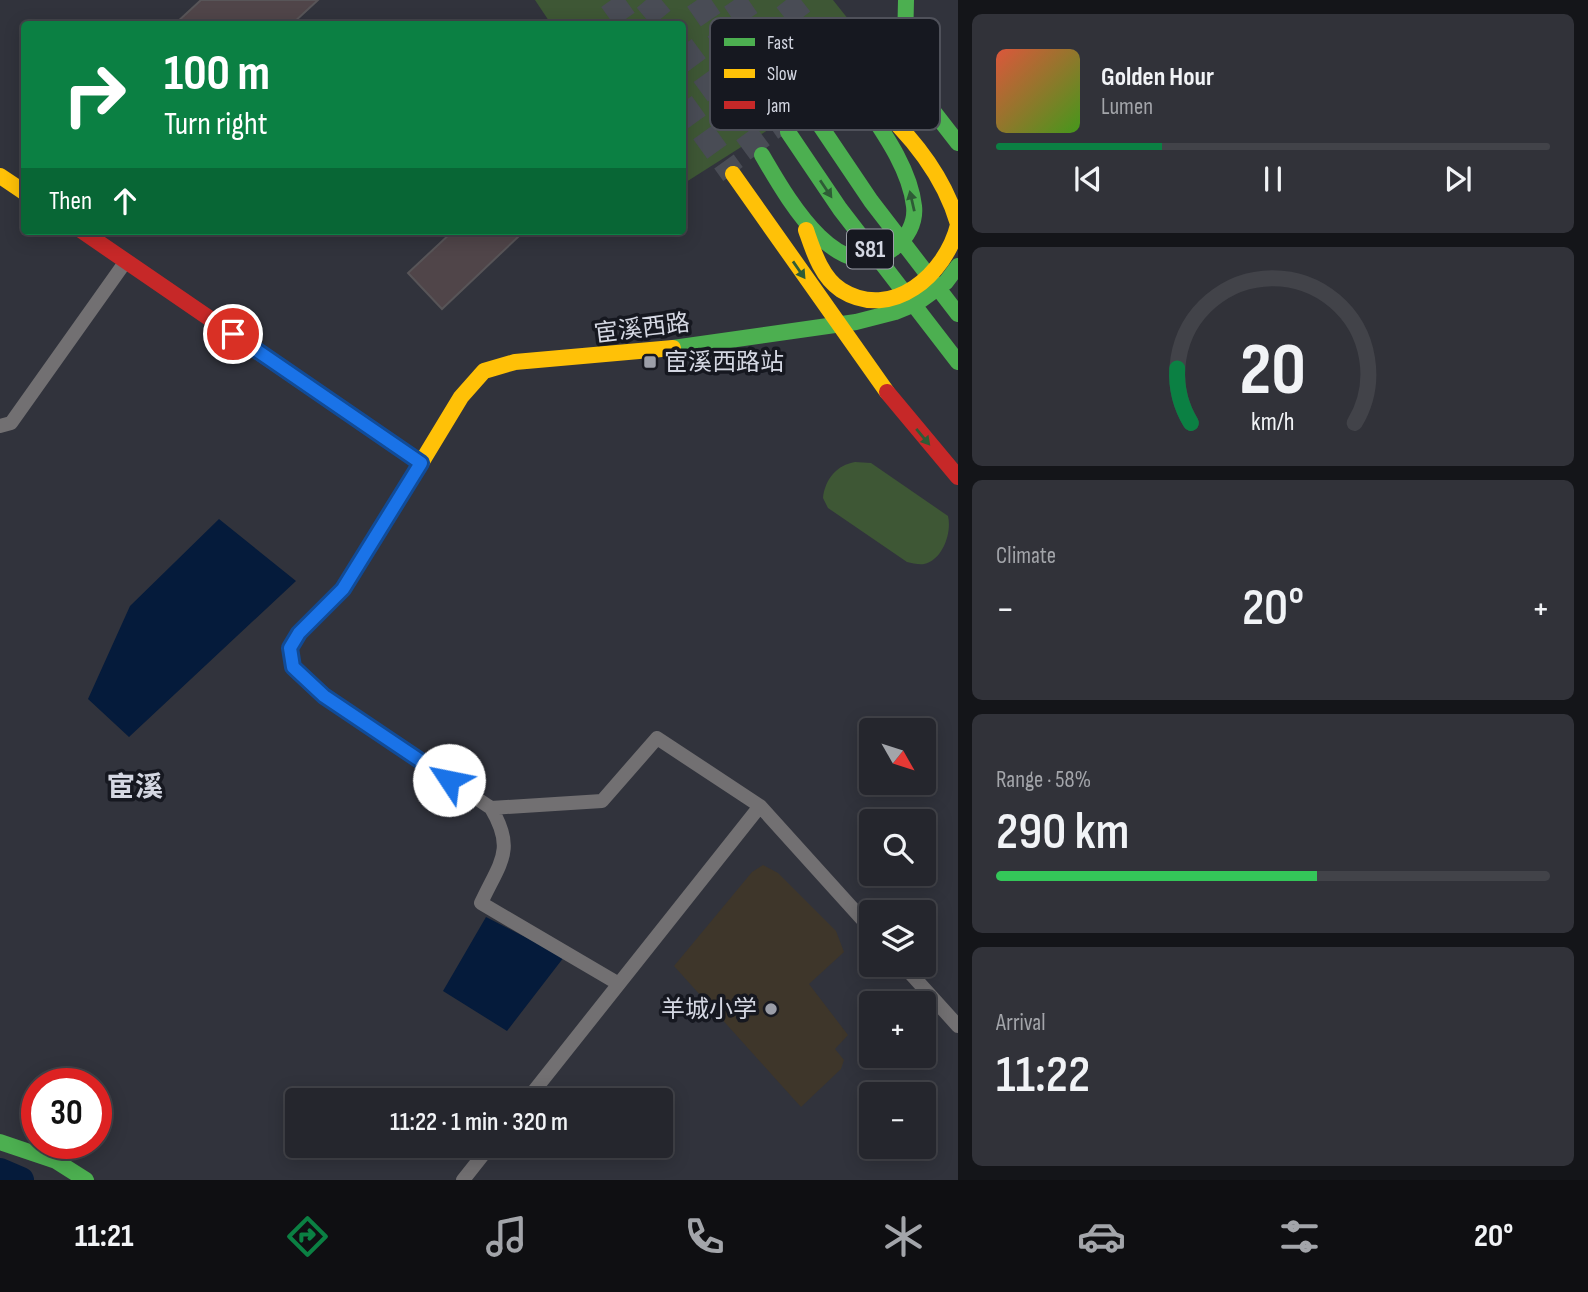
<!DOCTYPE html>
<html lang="en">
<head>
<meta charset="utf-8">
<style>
	:root { --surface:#25262d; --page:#313239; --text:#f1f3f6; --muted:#a3a5aa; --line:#424349; --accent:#0b8043 }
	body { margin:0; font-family:"Sofia Sans Condensed","Noto Sans SC",sans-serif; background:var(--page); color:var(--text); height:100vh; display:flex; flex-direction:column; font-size:26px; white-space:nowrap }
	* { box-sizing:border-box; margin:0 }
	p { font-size:23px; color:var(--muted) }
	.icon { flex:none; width:38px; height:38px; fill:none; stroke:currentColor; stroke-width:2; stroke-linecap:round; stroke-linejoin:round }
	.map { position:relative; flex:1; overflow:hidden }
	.side { display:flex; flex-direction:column; gap:14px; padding:14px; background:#141519; width:630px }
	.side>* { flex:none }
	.top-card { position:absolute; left:21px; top:21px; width:665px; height:214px; border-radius:7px; box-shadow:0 4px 18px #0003,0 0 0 2px var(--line); background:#0b8043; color:#fff; overflow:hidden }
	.needle { width:46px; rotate:129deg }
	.controls { position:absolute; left:859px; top:718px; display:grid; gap:14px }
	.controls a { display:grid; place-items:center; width:77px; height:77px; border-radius:7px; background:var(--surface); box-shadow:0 4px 18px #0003,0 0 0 2px var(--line); font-size:35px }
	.speed { position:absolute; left:21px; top:1068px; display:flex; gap:14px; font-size:35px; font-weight:700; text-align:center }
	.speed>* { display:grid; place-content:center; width:91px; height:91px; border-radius:50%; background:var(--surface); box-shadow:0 4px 18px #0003,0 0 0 2px var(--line); line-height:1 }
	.speed .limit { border:10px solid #d22; background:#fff; color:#111 }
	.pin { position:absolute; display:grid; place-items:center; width:60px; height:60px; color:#fff; margin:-30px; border:4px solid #fff; border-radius:50%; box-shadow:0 2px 7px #0007 }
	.me { position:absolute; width:77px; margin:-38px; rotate:304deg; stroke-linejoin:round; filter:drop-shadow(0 0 5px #0008) }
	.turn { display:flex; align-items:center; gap:24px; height:147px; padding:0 28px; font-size:32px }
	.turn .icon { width:91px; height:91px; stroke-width:2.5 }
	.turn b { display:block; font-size:49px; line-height:60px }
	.then { display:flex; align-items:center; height:66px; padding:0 28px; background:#0003; gap:14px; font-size:26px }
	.big { font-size:52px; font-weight:600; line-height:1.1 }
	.side .widget { flex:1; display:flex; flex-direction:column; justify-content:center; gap:10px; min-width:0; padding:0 24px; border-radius:10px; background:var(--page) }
	.side .dial { align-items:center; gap:0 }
	.dial svg { height:182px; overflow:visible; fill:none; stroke:var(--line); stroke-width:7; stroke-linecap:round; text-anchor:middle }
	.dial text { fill:var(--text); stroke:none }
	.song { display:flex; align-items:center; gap:21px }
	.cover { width:84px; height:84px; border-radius:10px; background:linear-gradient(135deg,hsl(10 70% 55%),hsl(100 70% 35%)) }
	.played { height:7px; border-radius:4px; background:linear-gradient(90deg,var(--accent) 30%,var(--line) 30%) }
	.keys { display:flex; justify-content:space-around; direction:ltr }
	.heat { display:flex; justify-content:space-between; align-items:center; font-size:38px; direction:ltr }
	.charge { height:10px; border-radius:5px; background:linear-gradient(90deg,#34c759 58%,var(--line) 0) }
	.trip { position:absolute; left:285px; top:1088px; width:388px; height:70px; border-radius:7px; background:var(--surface); box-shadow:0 4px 18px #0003,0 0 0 2px var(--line); font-weight:600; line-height:70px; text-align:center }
	.dock { display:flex; height:112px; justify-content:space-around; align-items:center; background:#0f0f12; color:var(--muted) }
	.dock .icon { width:49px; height:49px }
	.dock .on { color:var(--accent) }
	.dock b { font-size:32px; color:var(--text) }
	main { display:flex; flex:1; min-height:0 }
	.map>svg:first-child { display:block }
	.education { fill:#3e362a }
	.green { fill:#3e5735 }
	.water { fill:#051b3b }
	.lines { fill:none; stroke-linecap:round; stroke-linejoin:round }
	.river { stroke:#051b3b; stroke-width:26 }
	.building { fill:#504549; stroke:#585558; stroke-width:2 }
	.highway-tunnel { stroke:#494c55; stroke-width:24; stroke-dasharray:24 12; stroke-linecap:butt }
	.street { stroke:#727072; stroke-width:14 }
	.fast { stroke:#4caf50; stroke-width:16 }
	.slow { stroke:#ffc107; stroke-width:16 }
	.jam { stroke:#c62828; stroke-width:16 }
	.oneway { fill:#2e5c36 }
	.route-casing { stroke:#114b97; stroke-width:18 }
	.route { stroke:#1a73e8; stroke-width:12 }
	.poi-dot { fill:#9b9ea8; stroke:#161820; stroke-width:2.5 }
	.labels { text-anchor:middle; stroke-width:7; stroke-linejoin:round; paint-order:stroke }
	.shield { fill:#161820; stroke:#9b9ea8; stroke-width:2 }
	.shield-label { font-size:23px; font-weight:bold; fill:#d4d7e2 }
	.street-label { font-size:24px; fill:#d4d7e2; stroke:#161820 }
	.poi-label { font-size:24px; fill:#d4d7e2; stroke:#161820; text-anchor:start }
	.quarter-label { font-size:28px; font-weight:bold; fill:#d4d7e2; stroke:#161820 }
	.key { fill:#161820; stroke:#4f515a; stroke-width:2 }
	.key-label { font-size:19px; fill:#d4d7e2 }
</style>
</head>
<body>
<main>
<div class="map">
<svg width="958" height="1180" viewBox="0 0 958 1180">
	<rect width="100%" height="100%" fill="#31333c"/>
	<!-- education -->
	<path class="education" d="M763 865 778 873 836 931 844 952 809 984 848 1035 835 1049 844 1060 841 1069 801 1107 674 966 752 872Z"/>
	<!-- green -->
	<path class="green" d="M535 0H833L880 59 683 184 682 24H551Z
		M855 462 871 463 948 516C952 532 943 560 924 564 919 565 912 563 907 562L828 508 823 498C825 479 837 465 855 462Z"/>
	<!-- water -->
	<path class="water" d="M219 519 296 581 129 737 88 699 130 606Z
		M486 917 564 957 507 1031 443 991Z"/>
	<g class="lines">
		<!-- river -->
		<path class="river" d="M0 1171 21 1180"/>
	</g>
	<!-- building -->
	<path class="building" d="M201 0H318L292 24H175Z
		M453 231H512L518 237 442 309 408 273Z"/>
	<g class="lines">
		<!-- highway-tunnel -->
		<path class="highway-tunnel" d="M611 0 628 24
			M646 0 666 24
			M697 0 788 132
			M734 0 813 115
			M786 0 850 82
			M682 46 762 155
			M682 103 733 174"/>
		<!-- street -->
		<path class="street" d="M0 426 11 423 126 261
			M421 463 343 589 299 633 290 648 293 667 324 696 491 808 602 801 657 738 760 806 872 930
			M491 808C516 850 500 862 481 903L619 984
			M902 964 958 1026
			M526 1101 760 806
			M463 1180 490 1146"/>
		<!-- fast -->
		<path class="fast" d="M906 0 905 45 909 80 958 143
			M813 115 871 201 958 314
			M788 132 840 209 958 362
			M762 155C784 192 838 293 894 248 907 238 916 223 914 206 909 162 873 119 850 82
			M673 348 856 322 895 312 917 303 946 282 958 266
			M0 1142 56 1161 86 1180"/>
		<!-- slow -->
		<path class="slow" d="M867 96C907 130 943 173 958 224
			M733 174 887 392
			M0 176 24 192
			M806 230C813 250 821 277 841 290 892 322 946 274 958 225
			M292 375 421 463 461 397 484 371 515 362 673 348"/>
		<!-- jam -->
		<path class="jam" d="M82 231 292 375
			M887 392 958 477"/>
	</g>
	<!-- one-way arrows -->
	<defs><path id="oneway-solid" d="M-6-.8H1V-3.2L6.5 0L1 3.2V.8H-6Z" transform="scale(1.75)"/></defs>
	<g class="oneway">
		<use href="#oneway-solid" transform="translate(826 189) rotate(56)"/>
		<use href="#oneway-solid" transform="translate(912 201) rotate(-103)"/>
		<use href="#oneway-solid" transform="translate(799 270) rotate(55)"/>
		<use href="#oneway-solid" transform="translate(923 437) rotate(50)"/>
	</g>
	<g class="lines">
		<!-- route casing -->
		<g class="route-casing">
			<path id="route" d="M233 334 421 463 343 589 299 633 290 648 293 667 324 696 449 780"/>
		</g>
		<!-- route -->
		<use href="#route" class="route"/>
	</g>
	<!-- markers -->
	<g class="poi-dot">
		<rect x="643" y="355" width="14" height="14" rx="3.5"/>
		<circle cx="771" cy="1009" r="7"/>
	</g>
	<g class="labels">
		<!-- shield labels -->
		<rect class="shield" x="847" y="229.5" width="46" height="39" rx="5"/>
		<g class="shield-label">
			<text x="870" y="257">S81</text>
		</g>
		<!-- street labels -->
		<g class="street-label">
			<text transform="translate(642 328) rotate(-7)" y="8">宦溪西路</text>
		</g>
		<!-- poi labels -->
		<g class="poi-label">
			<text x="664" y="370">宦溪西路站</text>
			<text x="757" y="1017" text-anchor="end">羊城小学</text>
		</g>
		<!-- quarter labels -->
		<g class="quarter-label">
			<text x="135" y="796">宦溪</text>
		</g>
	</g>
	<!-- legend -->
	<rect x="710" y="18" width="230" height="112" rx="10" class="key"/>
	<rect x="724" y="38" width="31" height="8" fill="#4caf50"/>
	<rect x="724" y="69" width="31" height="9" fill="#ffc107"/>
	<rect x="724" y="101" width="31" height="8" fill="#c62828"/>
	<g class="key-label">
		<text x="767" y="49">Fast</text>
		<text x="767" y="80">Slow</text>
		<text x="767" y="112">Jam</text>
	</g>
</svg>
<div class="controls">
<a><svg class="needle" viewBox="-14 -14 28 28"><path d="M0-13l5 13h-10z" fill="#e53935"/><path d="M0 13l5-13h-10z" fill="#a3a5aa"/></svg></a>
<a><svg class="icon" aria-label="search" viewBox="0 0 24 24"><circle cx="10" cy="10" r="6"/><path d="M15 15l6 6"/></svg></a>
<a><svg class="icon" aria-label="layers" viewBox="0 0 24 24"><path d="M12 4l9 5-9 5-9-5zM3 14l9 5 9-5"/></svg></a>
<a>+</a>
<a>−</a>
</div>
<div class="speed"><div class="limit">30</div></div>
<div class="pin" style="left:233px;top:334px;background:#d93025"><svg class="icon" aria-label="arrive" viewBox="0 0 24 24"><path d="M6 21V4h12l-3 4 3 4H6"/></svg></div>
<svg class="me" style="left:449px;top:780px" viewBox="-20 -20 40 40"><circle r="19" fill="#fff"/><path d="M0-13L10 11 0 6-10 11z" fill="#1a73e8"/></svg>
<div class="trip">11:22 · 1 min · 320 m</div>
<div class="top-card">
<div class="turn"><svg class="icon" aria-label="right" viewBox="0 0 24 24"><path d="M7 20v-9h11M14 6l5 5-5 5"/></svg><div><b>100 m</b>Turn right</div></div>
<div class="then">Then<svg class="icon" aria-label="ahead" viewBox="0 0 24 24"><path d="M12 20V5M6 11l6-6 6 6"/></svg></div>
</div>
</div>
<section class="side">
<div class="widget">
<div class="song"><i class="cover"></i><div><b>Golden Hour</b><p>Lumen</p></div></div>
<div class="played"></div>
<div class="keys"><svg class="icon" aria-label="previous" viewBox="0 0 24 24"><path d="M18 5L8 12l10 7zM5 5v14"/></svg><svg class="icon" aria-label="pause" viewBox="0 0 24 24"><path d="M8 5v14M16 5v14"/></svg><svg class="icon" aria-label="next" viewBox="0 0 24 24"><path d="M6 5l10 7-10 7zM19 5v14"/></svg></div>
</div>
<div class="widget dial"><svg viewBox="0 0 100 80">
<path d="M14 69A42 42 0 1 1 86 69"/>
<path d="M14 69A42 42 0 0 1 8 45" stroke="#0b8043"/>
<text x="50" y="56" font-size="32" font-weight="700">20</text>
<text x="50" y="72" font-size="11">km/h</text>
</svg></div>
<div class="widget"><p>Climate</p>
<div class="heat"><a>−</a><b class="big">20°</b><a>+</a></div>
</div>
<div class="widget"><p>Range · 58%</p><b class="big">290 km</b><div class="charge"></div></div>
<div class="widget"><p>Arrival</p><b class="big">11:22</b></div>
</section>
</main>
<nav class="dock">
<b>11:21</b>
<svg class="icon on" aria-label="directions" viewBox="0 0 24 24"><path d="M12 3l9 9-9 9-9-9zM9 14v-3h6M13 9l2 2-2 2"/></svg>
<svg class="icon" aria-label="music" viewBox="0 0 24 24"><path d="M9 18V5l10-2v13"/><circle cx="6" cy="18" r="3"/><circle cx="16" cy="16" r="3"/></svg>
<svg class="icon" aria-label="phone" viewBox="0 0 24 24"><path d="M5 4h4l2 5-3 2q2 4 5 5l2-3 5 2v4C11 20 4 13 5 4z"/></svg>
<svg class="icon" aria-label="climate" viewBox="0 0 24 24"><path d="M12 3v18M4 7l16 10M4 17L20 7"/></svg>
<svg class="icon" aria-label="car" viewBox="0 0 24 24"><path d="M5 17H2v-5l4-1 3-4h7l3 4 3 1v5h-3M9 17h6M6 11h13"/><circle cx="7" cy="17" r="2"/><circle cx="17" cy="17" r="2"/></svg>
<svg class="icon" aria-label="filters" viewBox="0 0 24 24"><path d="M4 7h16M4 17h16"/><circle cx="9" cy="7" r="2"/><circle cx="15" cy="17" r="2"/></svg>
<b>20°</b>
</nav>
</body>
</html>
